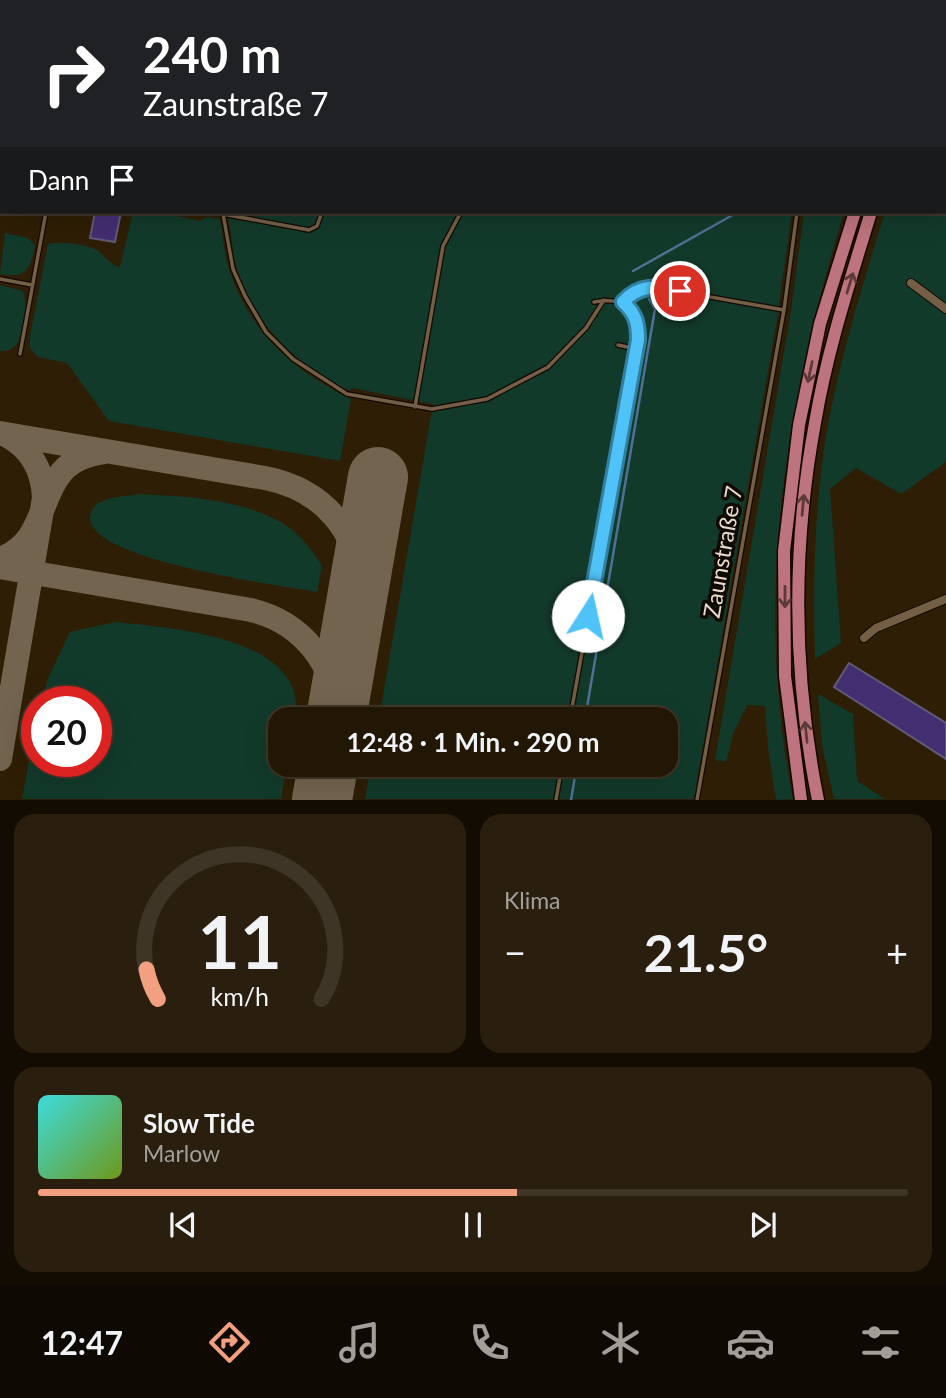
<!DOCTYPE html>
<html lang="de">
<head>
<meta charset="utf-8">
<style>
	:root { --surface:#221604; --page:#2a1f0e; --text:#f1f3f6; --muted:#a29f9a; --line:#3f3526; --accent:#f2a080 }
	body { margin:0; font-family:Lato,sans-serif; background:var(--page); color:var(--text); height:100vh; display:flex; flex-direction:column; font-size:26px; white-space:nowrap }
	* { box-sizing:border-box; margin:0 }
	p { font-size:23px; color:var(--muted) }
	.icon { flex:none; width:38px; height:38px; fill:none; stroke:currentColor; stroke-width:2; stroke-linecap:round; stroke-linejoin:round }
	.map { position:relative; height:800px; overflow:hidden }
	.sheet { display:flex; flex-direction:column; gap:14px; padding:14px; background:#130c02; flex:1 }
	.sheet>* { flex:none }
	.hud { position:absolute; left:0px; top:0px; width:947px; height:214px; box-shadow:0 7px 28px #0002,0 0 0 2px var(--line); background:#202124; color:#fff; overflow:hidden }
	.speed { position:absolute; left:21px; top:686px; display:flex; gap:14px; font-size:35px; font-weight:700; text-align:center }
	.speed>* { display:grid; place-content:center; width:91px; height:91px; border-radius:50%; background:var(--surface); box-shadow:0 7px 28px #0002,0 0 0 2px var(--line); line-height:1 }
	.speed .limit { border:10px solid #d22; background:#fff; color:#111 }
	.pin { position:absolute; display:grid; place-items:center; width:60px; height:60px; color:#fff; margin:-30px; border:4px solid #fff; border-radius:50%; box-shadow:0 2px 7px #0007 }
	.me { position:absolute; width:77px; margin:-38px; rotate:10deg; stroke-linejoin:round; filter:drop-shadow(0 0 5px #0008) }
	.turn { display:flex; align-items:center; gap:24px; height:147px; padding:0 28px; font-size:32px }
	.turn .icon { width:91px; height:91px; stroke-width:2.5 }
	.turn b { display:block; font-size:49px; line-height:60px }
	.then { display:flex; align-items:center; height:66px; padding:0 28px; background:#0003; gap:14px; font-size:26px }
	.big { font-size:52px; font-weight:700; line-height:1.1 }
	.sheet .card { flex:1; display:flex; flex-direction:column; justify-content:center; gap:10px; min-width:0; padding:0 24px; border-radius:21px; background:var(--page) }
	.sheet .dial { align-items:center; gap:0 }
	.dial svg { height:182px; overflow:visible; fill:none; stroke:var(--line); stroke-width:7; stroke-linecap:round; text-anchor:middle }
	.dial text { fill:var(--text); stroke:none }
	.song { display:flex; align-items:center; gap:21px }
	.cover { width:84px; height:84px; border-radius:10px; background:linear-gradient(135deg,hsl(180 70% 55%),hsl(80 70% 35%)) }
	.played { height:7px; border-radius:4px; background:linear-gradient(90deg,var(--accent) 55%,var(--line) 55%) }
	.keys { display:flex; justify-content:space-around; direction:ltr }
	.heat { display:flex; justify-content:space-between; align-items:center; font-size:38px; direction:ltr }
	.sheet .tiles { flex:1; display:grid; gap:14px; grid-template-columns:1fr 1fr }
	.card:last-child { grid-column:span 2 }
	.trip { position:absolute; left:268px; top:707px; width:410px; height:70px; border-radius:21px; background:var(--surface); box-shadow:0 7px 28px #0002,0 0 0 2px var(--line); font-weight:700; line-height:70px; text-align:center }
	.tabs { display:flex; height:112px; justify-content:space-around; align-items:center; background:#0e0902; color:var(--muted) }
	.tabs .icon { width:49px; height:49px }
	.tabs .active { color:var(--accent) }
	.tabs b { font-size:32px; color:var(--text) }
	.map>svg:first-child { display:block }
	.green { fill:#123a2b }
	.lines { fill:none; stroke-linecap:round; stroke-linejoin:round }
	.stream { stroke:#507094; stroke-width:2.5 }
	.taxiway { stroke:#72644f; stroke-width:24 }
	.runway { stroke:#72644f; stroke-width:60 }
	.building { fill:#442e72; stroke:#605a76; stroke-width:2 }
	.service-casing { stroke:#150700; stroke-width:6 }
	.minor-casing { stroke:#150700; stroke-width:10 }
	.primary-casing { stroke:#150700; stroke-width:15 }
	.service { stroke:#725f45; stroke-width:3.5 }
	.minor { stroke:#725f45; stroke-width:8 }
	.primary { stroke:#be747e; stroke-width:12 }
	.oneway { stroke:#5e393a }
	.route-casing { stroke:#337fa1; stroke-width:18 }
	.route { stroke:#4fc3f7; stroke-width:12 }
	.labels { text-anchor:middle; stroke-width:7; stroke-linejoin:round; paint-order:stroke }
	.street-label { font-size:23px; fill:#e6dbcd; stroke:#100902 }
</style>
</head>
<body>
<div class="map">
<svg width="946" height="800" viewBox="0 0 946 800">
	<rect width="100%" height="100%" fill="#2e1e05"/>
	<!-- green -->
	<path class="green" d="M68 0H841L68 2Z
		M946 9V462L901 494 856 468 830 489 841 643 815 659C813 579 814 498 829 419 843 348 864 280 885 212H945Z
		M133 212H158L200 221 206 217 220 219C223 236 224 256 230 272 252 335 293 370 351 399L340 461 109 421 67 363 38 357 30 348V336L48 244C60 241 88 244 98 251 106 257 110 265 120 267Z
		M226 212H792L776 325 694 799H365L371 765H665V719H379L433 404 352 388 350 391C298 367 251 322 236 265 231 248 232 227 226 212Z
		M804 212H844C785 407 753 596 793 799L776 800 768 748 765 706 747 705 733 734 726 762 715 760 791 311Z
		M5 233 28 238 35 245C30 270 27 278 0 274Z
		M0 285 23 291C29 310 27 353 0 351Z
		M139 494C185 496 241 499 282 523 299 532 312 550 322 566L317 592C284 586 86 560 90 517 92 496 124 497 139 494Z
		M116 622C171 628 310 637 295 719H280V765H287L281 799H22L37 716V761H96V702H41L49 676 70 632Z
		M818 694 853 714 857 781 885 799H834L822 745Z"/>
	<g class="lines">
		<!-- stream -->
		<path class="stream" d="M876 2V0
			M945 165 946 166
			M633 271 738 212
			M585 719 655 309 649 299
			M571 800 577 765"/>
		<!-- taxiway -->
		<path class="taxiway" d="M0 433 265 478C321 489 362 531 358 590
			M0 559C61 536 27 462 104 452
			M0 567 251 610C302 622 338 666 336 719
			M0 759 44 498C43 471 31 448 6 435"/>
		<!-- runway -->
		<path class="runway" d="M336 719 378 477
			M322 800 328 765"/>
	</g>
	<!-- building -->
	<path class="building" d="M95 212H121L115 242 90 238Z
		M849 663 946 723V759L834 687Z"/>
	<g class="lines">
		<!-- service casing -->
		<g class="service-casing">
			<path id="service" d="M40 0 49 2
				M471 0 474 2
				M502 0 505 2
				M63 2 64 0
				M433 2 435 0
				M518 2V0
				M322 212 317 226 309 230 223 214 233 269 245 296 266 332 293 359 347 394 432 409 487 399 548 367 586 328 604 300
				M0 279 32 285
				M623 302 631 293 654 287 784 310
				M618 345 637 349
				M20 354 46 212
				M415 407 443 246 461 212
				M570 719 638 340C638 307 627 297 594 302
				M556 800 562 765
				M697 800 784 310 797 212"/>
		</g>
		<!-- minor casing -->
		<g class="minor-casing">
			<path id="minor" d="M911 283 946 309
				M864 638 876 628 946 599"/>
		</g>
		<!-- primary casing -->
		<g class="primary-casing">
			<path id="primary" d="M921 2V0
				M936 2 937 0
				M801 800 785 676 784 551 799 425 820 324 855 212
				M818 800C793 676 792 547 815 423 827 351 850 281 871 212"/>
		</g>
		<!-- service -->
		<use href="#service" class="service"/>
		<!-- minor -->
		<use href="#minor" class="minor"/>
		<!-- primary -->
		<use href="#primary" class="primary"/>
	</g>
	<!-- one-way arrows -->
	<defs><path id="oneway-shaft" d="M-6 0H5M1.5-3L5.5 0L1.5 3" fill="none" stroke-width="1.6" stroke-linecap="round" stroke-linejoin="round" transform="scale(1.75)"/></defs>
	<g class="oneway">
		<use href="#oneway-shaft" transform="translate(850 283) rotate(-73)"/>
		<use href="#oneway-shaft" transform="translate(810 372) rotate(102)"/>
		<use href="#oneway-shaft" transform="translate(803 505) rotate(-85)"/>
		<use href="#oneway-shaft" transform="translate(785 597) rotate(90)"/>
		<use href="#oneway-shaft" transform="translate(806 732) rotate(-96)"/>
	</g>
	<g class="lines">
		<!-- route casing -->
		<g class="route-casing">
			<path id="route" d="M588 616 638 340C638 323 636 314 623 302 640 283 658 287 680 291"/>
		</g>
		<!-- route -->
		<use href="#route" class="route"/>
	</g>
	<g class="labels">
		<!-- street labels -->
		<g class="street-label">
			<text transform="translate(723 552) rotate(-80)" y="8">Zaunstraße 7</text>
		</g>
	</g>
</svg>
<div class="speed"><div class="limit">20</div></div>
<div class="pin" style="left:680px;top:291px;background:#d93025"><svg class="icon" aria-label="arrive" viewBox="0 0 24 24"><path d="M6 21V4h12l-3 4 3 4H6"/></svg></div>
<svg class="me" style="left:588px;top:616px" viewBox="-20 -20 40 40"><circle r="19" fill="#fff"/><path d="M0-13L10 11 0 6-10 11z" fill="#4fc3f7"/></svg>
<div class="trip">12:48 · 1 Min. · 290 m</div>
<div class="hud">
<div class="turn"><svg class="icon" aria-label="right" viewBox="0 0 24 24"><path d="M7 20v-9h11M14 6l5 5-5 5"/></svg><div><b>240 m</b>Zaunstraße 7</div></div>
<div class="then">Dann<svg class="icon" aria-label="arrive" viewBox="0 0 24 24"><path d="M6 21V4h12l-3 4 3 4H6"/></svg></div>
</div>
</div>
<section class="sheet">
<div class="tiles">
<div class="card dial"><svg viewBox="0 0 100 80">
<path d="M14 69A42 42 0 1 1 86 69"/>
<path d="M14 69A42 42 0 0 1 9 56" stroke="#f2a080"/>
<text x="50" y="56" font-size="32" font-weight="700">11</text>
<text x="50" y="72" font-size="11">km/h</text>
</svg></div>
<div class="card"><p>Klima</p>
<div class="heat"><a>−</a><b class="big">21.5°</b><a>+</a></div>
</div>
<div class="card">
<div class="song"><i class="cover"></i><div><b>Slow Tide</b><p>Marlow</p></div></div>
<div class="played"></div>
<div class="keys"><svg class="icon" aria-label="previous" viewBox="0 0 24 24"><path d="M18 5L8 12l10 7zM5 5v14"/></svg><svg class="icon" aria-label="pause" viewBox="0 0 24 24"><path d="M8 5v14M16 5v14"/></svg><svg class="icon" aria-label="next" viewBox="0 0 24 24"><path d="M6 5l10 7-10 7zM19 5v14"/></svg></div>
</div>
</div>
</section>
<nav class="tabs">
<b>12:47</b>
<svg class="icon active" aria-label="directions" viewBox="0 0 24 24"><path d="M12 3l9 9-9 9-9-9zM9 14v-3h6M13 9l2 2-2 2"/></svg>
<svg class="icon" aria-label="music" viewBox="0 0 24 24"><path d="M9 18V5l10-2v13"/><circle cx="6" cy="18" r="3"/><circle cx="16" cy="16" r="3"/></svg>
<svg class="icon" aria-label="phone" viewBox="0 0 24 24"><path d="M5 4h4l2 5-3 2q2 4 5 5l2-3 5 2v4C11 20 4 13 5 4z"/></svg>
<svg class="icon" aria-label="climate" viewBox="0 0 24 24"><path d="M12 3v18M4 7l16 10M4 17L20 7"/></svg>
<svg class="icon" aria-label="car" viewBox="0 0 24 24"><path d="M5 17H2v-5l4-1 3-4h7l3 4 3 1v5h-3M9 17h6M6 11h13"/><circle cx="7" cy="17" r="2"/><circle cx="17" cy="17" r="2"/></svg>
<svg class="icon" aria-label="filters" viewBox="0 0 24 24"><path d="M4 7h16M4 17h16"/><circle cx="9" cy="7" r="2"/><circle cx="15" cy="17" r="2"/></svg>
</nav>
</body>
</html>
